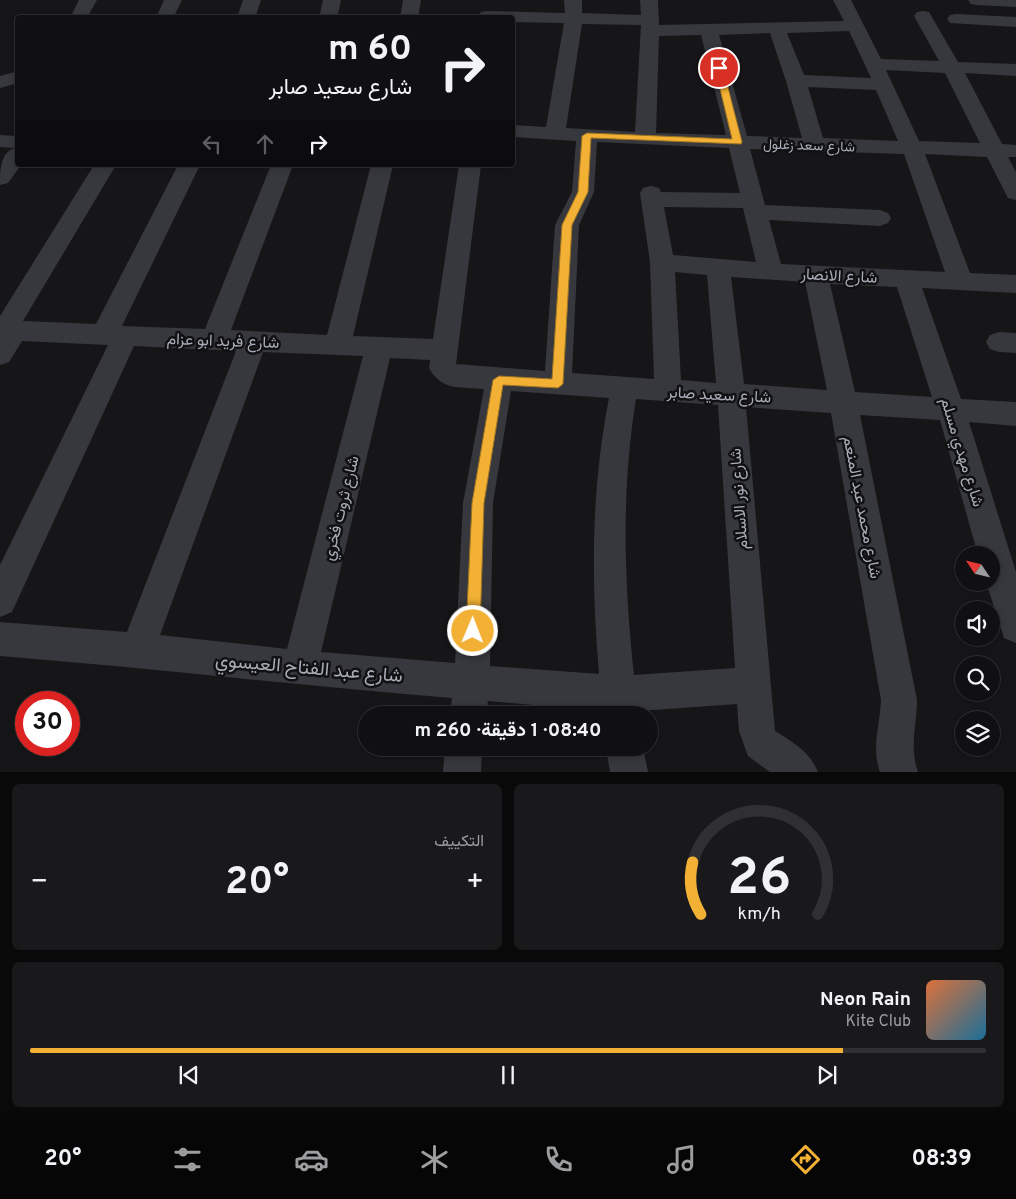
<!DOCTYPE html>
<html lang="ar">
<head>
<meta charset="utf-8">
<style>
	:root { --surface:#101012; --page:#19191b; --text:#f1f3f6; --muted:#9c9d9f; --line:#303032; --accent:#f2b134 }
	body { margin:0; font-family:Overpass,Vazirmatn,sans-serif; background:var(--page); color:var(--text); direction:rtl; height:100vh; display:flex; flex-direction:column; font-size:19px; white-space:nowrap }
	* { box-sizing:border-box; margin:0 }
	p { font-size:16px; color:var(--muted) }
	.icon { flex:none; width:28px; height:28px; fill:none; stroke:currentColor; stroke-width:2; stroke-linecap:round; stroke-linejoin:round }
	.map { position:relative; height:772px; overflow:hidden; direction:ltr }
	.side { display:flex; flex-direction:column; gap:12px; padding:12px; background:#09090a; flex:1 }
	.side>* { flex:none }
	.banner { position:absolute; left:15px; top:15px; width:500px; height:152px; border-radius:5px; box-shadow:0 2px 8px #0003,0 0 0 1px var(--line); direction:rtl; background:#101012; color:var(--text); overflow:hidden }
	.needle { width:32px; rotate:305deg }
	.fabs { position:absolute; left:955px; top:546px; display:grid; gap:10px }
	.fabs a { display:grid; place-items:center; width:45px; height:45px; border-radius:50%; background:var(--surface); box-shadow:0 2px 8px #0003,0 0 0 1px var(--line); font-size:25px }
	.speed { position:absolute; left:15px; top:691px; display:flex; gap:10px; font-size:25px; font-weight:700; text-align:center }
	.speed>* { display:grid; place-content:center; width:65px; height:65px; border-radius:50%; background:var(--surface); box-shadow:0 2px 8px #0003,0 0 0 1px var(--line); line-height:1 }
	.speed .limit { border:8px solid #d22; background:#fff; color:#111 }
	.pin { position:absolute; display:grid; place-items:center; width:42px; height:42px; color:#fff; margin:-21px; border:2px solid #fff; border-radius:50%; box-shadow:0 1px 5px #0007 }
	.me { position:absolute; width:55px; margin:-28px; rotate:1deg; stroke-linejoin:round; filter:drop-shadow(0 0 4px #0008) }
	.turn { display:flex; align-items:center; gap:18px; height:105px; padding:0 20px; font-size:22px }
	.turn .icon { width:65px; height:65px; stroke-width:2.5 }
	.turn b { display:block; font-size:35px; line-height:42px }
	.lanes { display:flex; align-items:center; height:48px; padding:0 20px; background:#0003; justify-content:center; gap:25px; direction:ltr }
	.lanes .off { opacity:.35 }
	.big { font-size:38px; font-weight:700; line-height:1.1 }
	.side .widget { flex:1; display:flex; flex-direction:column; justify-content:center; gap:8px; min-width:0; padding:0 18px; border-radius:8px; background:var(--page) }
	.side .dial { align-items:center; gap:0 }
	.dial svg { height:130px; overflow:visible; fill:none; stroke:var(--line); stroke-width:7; stroke-linecap:round; text-anchor:middle }
	.dial text { fill:var(--text); stroke:none }
	.song { display:flex; align-items:center; gap:15px }
	.cover { width:60px; height:60px; border-radius:8px; background:linear-gradient(135deg,hsl(20 70% 55%),hsl(200 70% 35%)) }
	.played { height:5px; border-radius:2px; background:linear-gradient(90deg,var(--accent) 85%,var(--line) 85%) }
	.keys { display:flex; justify-content:space-around; direction:ltr }
	.heat { display:flex; justify-content:space-between; align-items:center; font-size:28px; direction:ltr }
	.side .tiles { flex:1; display:grid; gap:12px; grid-template-columns:1fr 1fr }
	.widget:last-child { grid-column:span 2 }
	.trip { position:absolute; left:358px; top:706px; width:300px; height:50px; border-radius:25px; background:var(--surface); box-shadow:0 2px 8px #0003,0 0 0 1px var(--line); font-weight:700; line-height:50px; text-align:center; direction:rtl }
	.tabs { display:flex; height:80px; justify-content:space-around; align-items:center; background:#060607; color:var(--muted) }
	.tabs .icon { width:35px; height:35px }
	.tabs .active { color:var(--accent) }
	.tabs b { font-size:22px; color:var(--text) }
	.map>svg:first-child { display:block }
	.lines { fill:none; stroke-linecap:round; stroke-linejoin:round }
	.minor { fill:#37383d; fill-rule:evenodd }
	.route { fill:#f2b134; stroke:#9d7322 }
	.labels { text-anchor:middle; stroke-width:5; stroke-linejoin:round; paint-order:stroke }
	.far-street-label { font-size:14px; fill:#a8adb8; stroke:#111113 }
	.street-label { font-size:16px; fill:#a8adb8; stroke:#111113 }
	.near-street-label { font-size:19px; fill:#a8adb8; stroke:#111113 }
</style>
</head>
<body>
<div class="map">
<svg width="1016" height="772" viewBox="0 0 1016 772">
	<rect width="100%" height="100%" fill="#161618"/>
	<g class="lines">
		<!-- minor -->
		<path class="minor" d="M79 0H97L87 18H70Z
			M164 0H182L173 18H156Z
			M243 0H261L255 18H237Z
			M323 0H341L337 18H319Z
			M403 0H421L418 18H400Z
			M564 0H582V13L641 15 640 0H658L659 25 844 21 833 0H851L881 59 939 61 914 16 917 12 923 11 929 12 958 62 1016 64V76L965 73 1002 144 1016 145V157H1008L1016 172V200L1008 198 987 157 925 154 970 273 1016 275V293L922 288 961 399 1016 402V426L969 422 1016 572V643L1004 638 986 582H991V555H978L940 420 860 415 917 700C917 725 909 747 918 772H880C871 747 880 725 881 700L831 413 746 407 775 731C794 743 809 751 818 772H770L748 756 739 731 737 704 639 711V715H603L602 711 488 701 486 715H450L452 698C301 686 151 668 0 656V622L127 632 236 351 134 346 12 612 0 617V565L108 345 22 341 9 362 0 365V316L94 165H116L23 321 96 324 178 165H200L122 326 205 329 271 165H293L231 330 327 335 371 165H393L353 336 433 339 459 165H481L456 364 545 371 555 225 572 192 576 141 512 137V125L546 127 564 23 512 22V18L478 16 481 12 487 11 565 13ZM582 24 641 25 635 132 566 128ZM849 31 871 78 804 75 787 33ZM770 33 786 81 802 138 747 136 719 35ZM701 35 726 135 656 133 659 36ZM886 70 945 73 980 143 919 141ZM808 87 876 90 898 141 823 138ZM597 142 729 148 740 193 661 192 659 188 651 186 643 188 640 193 650 262 654 379 572 373 579 225 594 192ZM750 149 904 154 945 272 781 264 769 220 880 226 888 223 891 218 888 213 880 210 765 205ZM664 207 743 208 756 262 673 255ZM675 272 707 275 716 383 681 380ZM731 277 805 282 827 390 744 384ZM830 284 897 287 932 397 855 392ZM263 352 363 356 287 649 160 635ZM390 358 430 360 429 368C442 391 460 387 484 389L463 503 455 663 321 652ZM511 391 609 398C591 490 591 581 599 674L490 666 493 503ZM636 399 718 405 735 668 634 675C624 583 621 491 636 399Z
			M968 0H1016V7L977 5 971 4Z
			M956 14 1016 17V27L950 23 947 19 950 15Z
			M18 71V83L0 88V76Z
			M0 135 18 136V165H21L8 183 0 185C0 171 0 152 15 148L0 147Z
			M999 332 1016 333V353L999 352 990 349 986 342 990 335Z
			M445 748H482L481 772H443Z
			M606 748H643L648 772H610Z"/>
	</g>
	<!-- route -->
	<path class="route" d="M719 65 723 68 742 142 741 144 591 138 588 192 572 225 563 384 558 388 503 385 484 503 480 631 478 636 473 638 468 636 466 631 472 503 493 380 499 376 552 379 562 225 578 192 582 136 587 133 732 139 715 68Z"/>
	<g class="labels">
		<!-- far-street labels -->
		<g class="far-street-label">
			<text transform="translate(809 145) rotate(2)" y="5">شارع سعد زغلول</text>
		</g>
		<!-- street labels -->
		<g class="street-label">
			<text transform="translate(839 275) rotate(3)" y="6">شارع الانصار</text>
			<text transform="translate(223 340) rotate(2)" y="6">شارع فريد ابو عزام</text>
			<text transform="translate(719 394) rotate(3)" y="6">شارع سعيد صابر</text>
			<text transform="translate(963 452) rotate(73)" y="6">شارع مهدي مسلم</text>
			<text transform="translate(738 499) rotate(-94)" y="6">شارع نور الاسلام</text>
			<text transform="translate(863 507) rotate(79)" y="6">شارع محمد عبد المنعم</text>
			<text transform="translate(340 508) rotate(-76)" y="6">شارع ثروت فخري</text>
		</g>
		<!-- near-street labels -->
		<g class="near-street-label">
			<text transform="translate(309 667) rotate(5)" y="7">شارع عبد الفتاح العيسوي</text>
		</g>
	</g>
</svg>
<div class="fabs">
<a><svg class="needle" viewBox="-14 -14 28 28"><path d="M0-13l5 13h-10z" fill="#e53935"/><path d="M0 13l5-13h-10z" fill="#9c9d9f"/></svg></a>
<a><svg class="icon" aria-label="sound" viewBox="0 0 24 24"><path d="M4 9h4l5-4v14l-5-4H4zM17 9q2 3 0 6"/></svg></a>
<a><svg class="icon" aria-label="search" viewBox="0 0 24 24"><circle cx="10" cy="10" r="6"/><path d="M15 15l6 6"/></svg></a>
<a><svg class="icon" aria-label="layers" viewBox="0 0 24 24"><path d="M12 4l9 5-9 5-9-5zM3 14l9 5 9-5"/></svg></a>
</div>
<div class="speed"><div class="limit">30</div></div>
<div class="pin" style="left:719px;top:68px;background:#d93025"><svg class="icon" aria-label="arrive" viewBox="0 0 24 24"><path d="M6 21V4h12l-3 4 3 4H6"/></svg></div>
<svg class="me" style="left:473px;top:631px" viewBox="-20 -20 40 40"><circle r="17" fill="#f2b134" stroke="#fff" stroke-width="3"/><path d="M0-11L8 9 0 5-8 9z" fill="#fff"/></svg>
<div class="trip">08:40 · 1 دقيقة · 260 m</div>
<div class="banner">
<div class="turn"><svg class="icon" aria-label="right" viewBox="0 0 24 24"><path d="M7 20v-9h11M14 6l5 5-5 5"/></svg><div><b>60 m</b>شارع سعيد صابر</div></div>
<div class="lanes"><svg class="icon off" aria-label="left" viewBox="0 0 24 24"><path d="M17 20v-9H6M10 6l-5 5 5 5"/></svg><svg class="icon off" aria-label="ahead" viewBox="0 0 24 24"><path d="M12 20V5M6 11l6-6 6 6"/></svg><svg class="icon" aria-label="right" viewBox="0 0 24 24"><path d="M7 20v-9h11M14 6l5 5-5 5"/></svg></div>
</div>
</div>
<section class="side">
<div class="tiles">
<div class="widget dial"><svg viewBox="0 0 100 80">
<path d="M14 69A42 42 0 1 1 86 69"/>
<path d="M14 69A42 42 0 0 1 9 37" stroke="#f2b134"/>
<text x="50" y="56" font-size="32" font-weight="700">26</text>
<text x="50" y="72" font-size="11">km/h</text>
</svg></div>
<div class="widget"><p>التكييف</p>
<div class="heat"><a>−</a><b class="big">20°</b><a>+</a></div>
</div>
<div class="widget">
<div class="song"><i class="cover"></i><div><b>Neon Rain</b><p>Kite Club</p></div></div>
<div class="played"></div>
<div class="keys"><svg class="icon" aria-label="previous" viewBox="0 0 24 24"><path d="M18 5L8 12l10 7zM5 5v14"/></svg><svg class="icon" aria-label="pause" viewBox="0 0 24 24"><path d="M8 5v14M16 5v14"/></svg><svg class="icon" aria-label="next" viewBox="0 0 24 24"><path d="M6 5l10 7-10 7zM19 5v14"/></svg></div>
</div>
</div>
</section>
<nav class="tabs">
<b>08:39</b>
<svg class="icon active" aria-label="directions" viewBox="0 0 24 24"><path d="M12 3l9 9-9 9-9-9zM9 14v-3h6M13 9l2 2-2 2"/></svg>
<svg class="icon" aria-label="music" viewBox="0 0 24 24"><path d="M9 18V5l10-2v13"/><circle cx="6" cy="18" r="3"/><circle cx="16" cy="16" r="3"/></svg>
<svg class="icon" aria-label="phone" viewBox="0 0 24 24"><path d="M5 4h4l2 5-3 2q2 4 5 5l2-3 5 2v4C11 20 4 13 5 4z"/></svg>
<svg class="icon" aria-label="climate" viewBox="0 0 24 24"><path d="M12 3v18M4 7l16 10M4 17L20 7"/></svg>
<svg class="icon" aria-label="car" viewBox="0 0 24 24"><path d="M5 17H2v-5l4-1 3-4h7l3 4 3 1v5h-3M9 17h6M6 11h13"/><circle cx="7" cy="17" r="2"/><circle cx="17" cy="17" r="2"/></svg>
<svg class="icon" aria-label="filters" viewBox="0 0 24 24"><path d="M4 7h16M4 17h16"/><circle cx="9" cy="7" r="2"/><circle cx="15" cy="17" r="2"/></svg>
<b>20°</b>
</nav>
</body>
</html>
